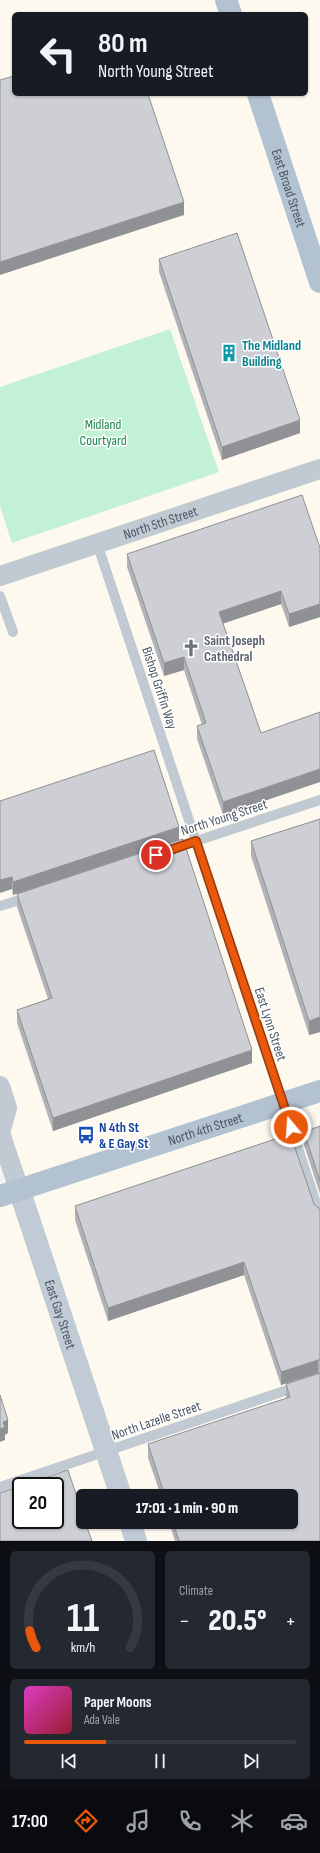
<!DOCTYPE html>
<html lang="en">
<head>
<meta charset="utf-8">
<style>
	:root { --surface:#171b24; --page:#242831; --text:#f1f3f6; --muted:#9ea1a6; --line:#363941; --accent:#ea580c }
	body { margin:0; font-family:"Sofia Sans Condensed",sans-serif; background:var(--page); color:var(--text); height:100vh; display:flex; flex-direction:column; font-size:15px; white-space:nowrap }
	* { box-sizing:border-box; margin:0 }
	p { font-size:13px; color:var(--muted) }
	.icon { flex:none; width:22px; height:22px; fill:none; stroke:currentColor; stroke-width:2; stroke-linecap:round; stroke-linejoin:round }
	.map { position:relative; height:1541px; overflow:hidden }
	.sheet { display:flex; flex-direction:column; gap:10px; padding:10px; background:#0d0f14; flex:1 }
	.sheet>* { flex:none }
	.banner { position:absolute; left:12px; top:12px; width:296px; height:84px; border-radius:6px; box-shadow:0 1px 3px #0004; background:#171b24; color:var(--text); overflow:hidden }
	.speed { position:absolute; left:12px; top:1477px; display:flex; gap:8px; font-size:20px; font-weight:700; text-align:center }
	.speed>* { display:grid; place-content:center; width:52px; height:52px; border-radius:50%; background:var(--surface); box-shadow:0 1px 3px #0004; line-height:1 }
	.speed .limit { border:2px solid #111; border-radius:6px; background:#fff; color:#111 }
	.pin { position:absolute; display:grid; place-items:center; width:34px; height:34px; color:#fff; margin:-17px; border:2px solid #fff; border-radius:50%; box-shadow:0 1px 4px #0007 }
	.me { position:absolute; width:44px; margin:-22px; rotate:342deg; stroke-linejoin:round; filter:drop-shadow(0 0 3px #0008) }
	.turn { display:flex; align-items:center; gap:14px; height:84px; padding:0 20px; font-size:18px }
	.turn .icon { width:52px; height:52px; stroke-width:2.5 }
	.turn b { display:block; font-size:28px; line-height:34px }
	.big { font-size:30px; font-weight:800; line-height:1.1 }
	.sheet .card { flex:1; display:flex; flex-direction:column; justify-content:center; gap:6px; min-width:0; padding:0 14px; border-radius:6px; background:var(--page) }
	.sheet .dial { align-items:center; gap:0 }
	.dial svg { height:104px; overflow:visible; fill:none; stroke:var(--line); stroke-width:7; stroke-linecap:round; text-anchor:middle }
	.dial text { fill:var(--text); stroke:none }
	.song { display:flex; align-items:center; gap:12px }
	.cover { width:48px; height:48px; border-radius:6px; background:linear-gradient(135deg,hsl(310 70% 55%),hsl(350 70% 35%)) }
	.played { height:4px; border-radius:2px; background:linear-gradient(90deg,var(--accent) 30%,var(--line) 30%) }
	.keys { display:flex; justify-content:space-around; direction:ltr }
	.heat { display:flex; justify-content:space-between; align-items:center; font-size:22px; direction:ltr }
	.sheet .tiles { flex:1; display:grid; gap:10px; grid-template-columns:1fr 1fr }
	.card:last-child { grid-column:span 2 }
	.trip { position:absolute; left:76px; top:1489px; width:222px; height:40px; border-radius:6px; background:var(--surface); box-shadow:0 1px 3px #0004; font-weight:800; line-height:40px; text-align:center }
	.menu { display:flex; height:64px; justify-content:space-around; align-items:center; background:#090b0e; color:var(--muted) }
	.menu .icon { width:28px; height:28px }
	.menu .active { color:var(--accent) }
	.menu b { font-size:18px; color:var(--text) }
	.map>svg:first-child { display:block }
	.commercial { fill:#fdf9ef; fill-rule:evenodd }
	.green { fill:#c3f1d5 }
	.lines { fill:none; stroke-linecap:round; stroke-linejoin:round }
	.lane { stroke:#c1cad2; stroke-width:10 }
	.street { stroke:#c1cad2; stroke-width:20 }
	.secondary { stroke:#c1cbd6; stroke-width:22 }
	.primary { stroke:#b3c2d1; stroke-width:22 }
	.wall { fill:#b0b2b7 }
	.shaded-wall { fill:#909195 }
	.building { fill:#cdcfd5; stroke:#909195; fill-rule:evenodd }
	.route-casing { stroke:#983908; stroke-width:10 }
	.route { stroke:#ea580c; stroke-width:7 }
	.labels { text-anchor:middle; stroke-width:3; stroke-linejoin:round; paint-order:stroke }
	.street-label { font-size:14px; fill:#4a5661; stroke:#fff }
	.culture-label { font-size:14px; font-weight:bold; fill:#0d838f; stroke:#fff; text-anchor:start }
	.park-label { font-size:14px; fill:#17864f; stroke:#fff }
	.worship-label { font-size:14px; font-weight:bold; fill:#5b616d; stroke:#fff; text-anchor:start }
	.transit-label { font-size:14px; font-weight:bold; fill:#164399; stroke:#fff; text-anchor:start }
</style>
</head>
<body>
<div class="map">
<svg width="320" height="1541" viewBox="0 0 320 1541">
	<rect width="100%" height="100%" fill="#f5f3f3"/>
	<!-- commercial -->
	<path class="commercial" d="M0 0H320V1541H0V1196L18 1189 0 1086ZM14 14H306V94H14ZM21 1486H55V1520H21ZM83 1496H291V1522H83Z"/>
	<!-- green -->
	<path class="green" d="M170 329 219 472 12 543 0 506V387Z"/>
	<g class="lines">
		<!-- lane -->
		<path class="lane" d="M97 543 320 1215
			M0 596 13 632
			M172 849 320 800
			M0 906 30 897
			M0 1487 320 1379"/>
		<!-- street -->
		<g class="street">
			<path id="s1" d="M0 576 320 469"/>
			<path d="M0 1086 7 1108 0 1133"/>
			<path d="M0 1133 19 1189"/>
		</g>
		<!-- secondary -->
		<g class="secondary">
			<path id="s2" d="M19 1189 121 1496"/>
			<path d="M130 1522 136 1541"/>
		</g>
		<!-- primary -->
		<g class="primary">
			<path d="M226 0 231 14"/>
			<path id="s3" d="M258 94 320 282"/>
			<path id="s4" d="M0 1196 320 1091"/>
		</g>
	</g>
	<!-- wall -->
	<path class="wall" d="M159 259 300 433 222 460 159 272Z
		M320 548V617L289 627 281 604 223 623V815L197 739V726L202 725 184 670 164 676 127 567V554Z
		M0 801 179 840 13 895 12 889Z
		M320 819V1032L309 1035 251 856V841Z
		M17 894 252 1063 53 1131 17 1023V1010L48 999 17 907Z
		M320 1126V1194L304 1145V1132Z
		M282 1139 314 1204 318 1208H320V1541H175L169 1522H291V1496H161L148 1458V1444L286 1398V1384L319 1373 281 1385 244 1275 108 1321 75 1220V1206Z"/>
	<!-- shaded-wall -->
	<path class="shaded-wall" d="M184 202V215L0 275V262Z
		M300 420V433L222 460V447Z
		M281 591V604L219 625V612Z
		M320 604V617L289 627V614Z
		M184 657V670L164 676V663Z
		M320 769V782L223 815V802Z
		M179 827V840L13 895V882Z
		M12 877V889L0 893V880Z
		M320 1017V1032L309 1035V1021Z
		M252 1050V1063L53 1131V1118Z
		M244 1262V1275L108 1321V1308Z
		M318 1360V1373L281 1385V1372Z
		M8 1420V1433L5 1435V1440L0 1442V1429L3 1422Z"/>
	<!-- building -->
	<path class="building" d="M14 76V94H148L184 202 0 262V80Z
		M237 233 300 420 222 447 159 259Z
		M302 495 320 548V604L289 614 281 591 219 612 261 733 320 712V769L223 802 197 726 206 723 184 657 164 663 127 554Z
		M154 750 179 827 13 882 12 877 0 880V801Z
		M320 819V1017L309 1021 251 841Z
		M183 839 252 1050 53 1118 17 1010 52 998 17 894Z
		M320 1126V1181L304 1132Z
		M291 1136 314 1204 318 1208H320V1360H318L281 1372 244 1262 108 1308 75 1206 281 1137 282 1139Z
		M320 1373V1541H179L173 1522H291V1496H165L148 1444 290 1397 286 1384Z
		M0 1395 8 1420 3 1422 5 1427 0 1429Z
		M68 1470 83 1515V1522H85L92 1541H0V1493ZM21 1486H55V1520H21Z"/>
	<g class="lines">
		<!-- route casing -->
		<g class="route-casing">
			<path id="route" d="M156 855 196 841 291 1127"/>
		</g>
		<!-- route -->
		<use href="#route" class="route"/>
	</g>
	<!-- icons -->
	<defs>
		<g id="building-bare" transform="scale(1.38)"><path d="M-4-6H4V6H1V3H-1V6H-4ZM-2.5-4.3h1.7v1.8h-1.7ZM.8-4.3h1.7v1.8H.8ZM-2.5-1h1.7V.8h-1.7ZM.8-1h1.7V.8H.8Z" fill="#0f9aa8" stroke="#fff" stroke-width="2.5" paint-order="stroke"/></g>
		<g id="church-bare" transform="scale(1.38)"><path d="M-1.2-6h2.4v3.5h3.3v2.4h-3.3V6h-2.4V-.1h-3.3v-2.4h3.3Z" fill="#6b7280" stroke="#fff" stroke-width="2.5" paint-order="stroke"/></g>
		<g id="bus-bare" transform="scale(1.38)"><path d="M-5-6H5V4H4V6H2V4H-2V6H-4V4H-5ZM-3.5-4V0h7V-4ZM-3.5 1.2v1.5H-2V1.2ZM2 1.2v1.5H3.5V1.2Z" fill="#1a4fb4" stroke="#fff" stroke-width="2.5" paint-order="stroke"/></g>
	</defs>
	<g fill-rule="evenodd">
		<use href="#building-bare" x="229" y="353"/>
		<use href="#church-bare" x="191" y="648"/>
		<use href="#bus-bare" x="86" y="1135"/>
	</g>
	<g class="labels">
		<!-- street labels -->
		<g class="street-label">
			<text dy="5" stroke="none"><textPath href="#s3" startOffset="99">East Broad Street</textPath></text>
			<text dy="5" stroke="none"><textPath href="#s1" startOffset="169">North 5th Street</textPath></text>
			<text transform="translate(160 688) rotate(72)" y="5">Bishop Griffin Way</text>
			<text transform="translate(224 817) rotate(-18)" y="5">North Young Street</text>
			<text transform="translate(271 1024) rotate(72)" y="5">East Lynn Street</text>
			<text dy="5" stroke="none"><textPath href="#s4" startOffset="216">North 4th Street</textPath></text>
			<text dy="5" stroke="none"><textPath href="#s2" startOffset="132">East Gay Street</textPath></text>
			<text transform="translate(156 1420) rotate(-19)" y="5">North Lazelle Street</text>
		</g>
		<!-- culture labels -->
		<g class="culture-label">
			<text x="242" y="350">The Midland<tspan x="242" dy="16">Building</tspan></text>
		</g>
		<!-- park labels -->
		<g class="park-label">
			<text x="103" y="429">Midland<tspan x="103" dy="16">Courtyard</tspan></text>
		</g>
		<!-- worship labels -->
		<g class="worship-label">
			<text x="204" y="645">Saint Joseph<tspan x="204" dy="16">Cathedral</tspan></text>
		</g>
		<!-- transit labels -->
		<g class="transit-label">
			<text x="99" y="1132">N 4th St<tspan x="99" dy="16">&amp; E Gay St</tspan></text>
		</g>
	</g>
</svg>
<div class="speed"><div class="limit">20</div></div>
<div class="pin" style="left:156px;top:855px;background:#d93025"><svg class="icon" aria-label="arrive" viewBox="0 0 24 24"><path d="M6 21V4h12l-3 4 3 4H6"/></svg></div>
<svg class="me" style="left:291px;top:1127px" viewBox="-20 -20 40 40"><circle r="17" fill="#ea580c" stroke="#fff" stroke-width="3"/><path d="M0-11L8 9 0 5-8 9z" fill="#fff"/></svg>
<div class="trip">17:01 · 1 min · 90 m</div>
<div class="banner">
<div class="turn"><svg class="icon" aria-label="left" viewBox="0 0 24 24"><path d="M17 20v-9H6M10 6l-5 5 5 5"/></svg><div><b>80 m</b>North Young Street</div></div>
</div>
</div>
<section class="sheet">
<div class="tiles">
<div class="card dial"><svg viewBox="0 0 100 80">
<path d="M14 69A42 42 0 1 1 86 69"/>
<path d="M14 69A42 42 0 0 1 9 56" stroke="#ea580c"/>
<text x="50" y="56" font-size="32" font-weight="700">11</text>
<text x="50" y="72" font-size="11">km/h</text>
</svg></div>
<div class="card"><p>Climate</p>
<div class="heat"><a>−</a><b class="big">20.5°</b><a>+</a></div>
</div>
<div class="card">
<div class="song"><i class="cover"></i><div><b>Paper Moons</b><p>Ada Vale</p></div></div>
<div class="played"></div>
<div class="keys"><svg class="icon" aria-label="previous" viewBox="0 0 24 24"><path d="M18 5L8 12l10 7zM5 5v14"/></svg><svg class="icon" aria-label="pause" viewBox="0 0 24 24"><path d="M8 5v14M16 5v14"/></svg><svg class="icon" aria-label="next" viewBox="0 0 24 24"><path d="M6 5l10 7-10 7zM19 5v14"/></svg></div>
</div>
</div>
</section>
<nav class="menu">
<b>17:00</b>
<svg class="icon active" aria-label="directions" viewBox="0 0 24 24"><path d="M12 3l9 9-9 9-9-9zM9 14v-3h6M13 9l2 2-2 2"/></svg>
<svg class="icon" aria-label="music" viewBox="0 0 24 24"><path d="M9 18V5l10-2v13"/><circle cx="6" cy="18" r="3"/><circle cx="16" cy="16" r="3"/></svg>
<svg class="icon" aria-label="phone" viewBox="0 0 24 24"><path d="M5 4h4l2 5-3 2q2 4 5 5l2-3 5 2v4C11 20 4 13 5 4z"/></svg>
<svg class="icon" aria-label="climate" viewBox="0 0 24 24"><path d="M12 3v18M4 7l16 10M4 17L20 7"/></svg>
<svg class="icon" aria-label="car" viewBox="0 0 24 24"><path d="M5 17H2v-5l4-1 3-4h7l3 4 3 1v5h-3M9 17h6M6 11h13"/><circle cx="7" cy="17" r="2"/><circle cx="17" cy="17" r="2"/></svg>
</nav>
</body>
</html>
